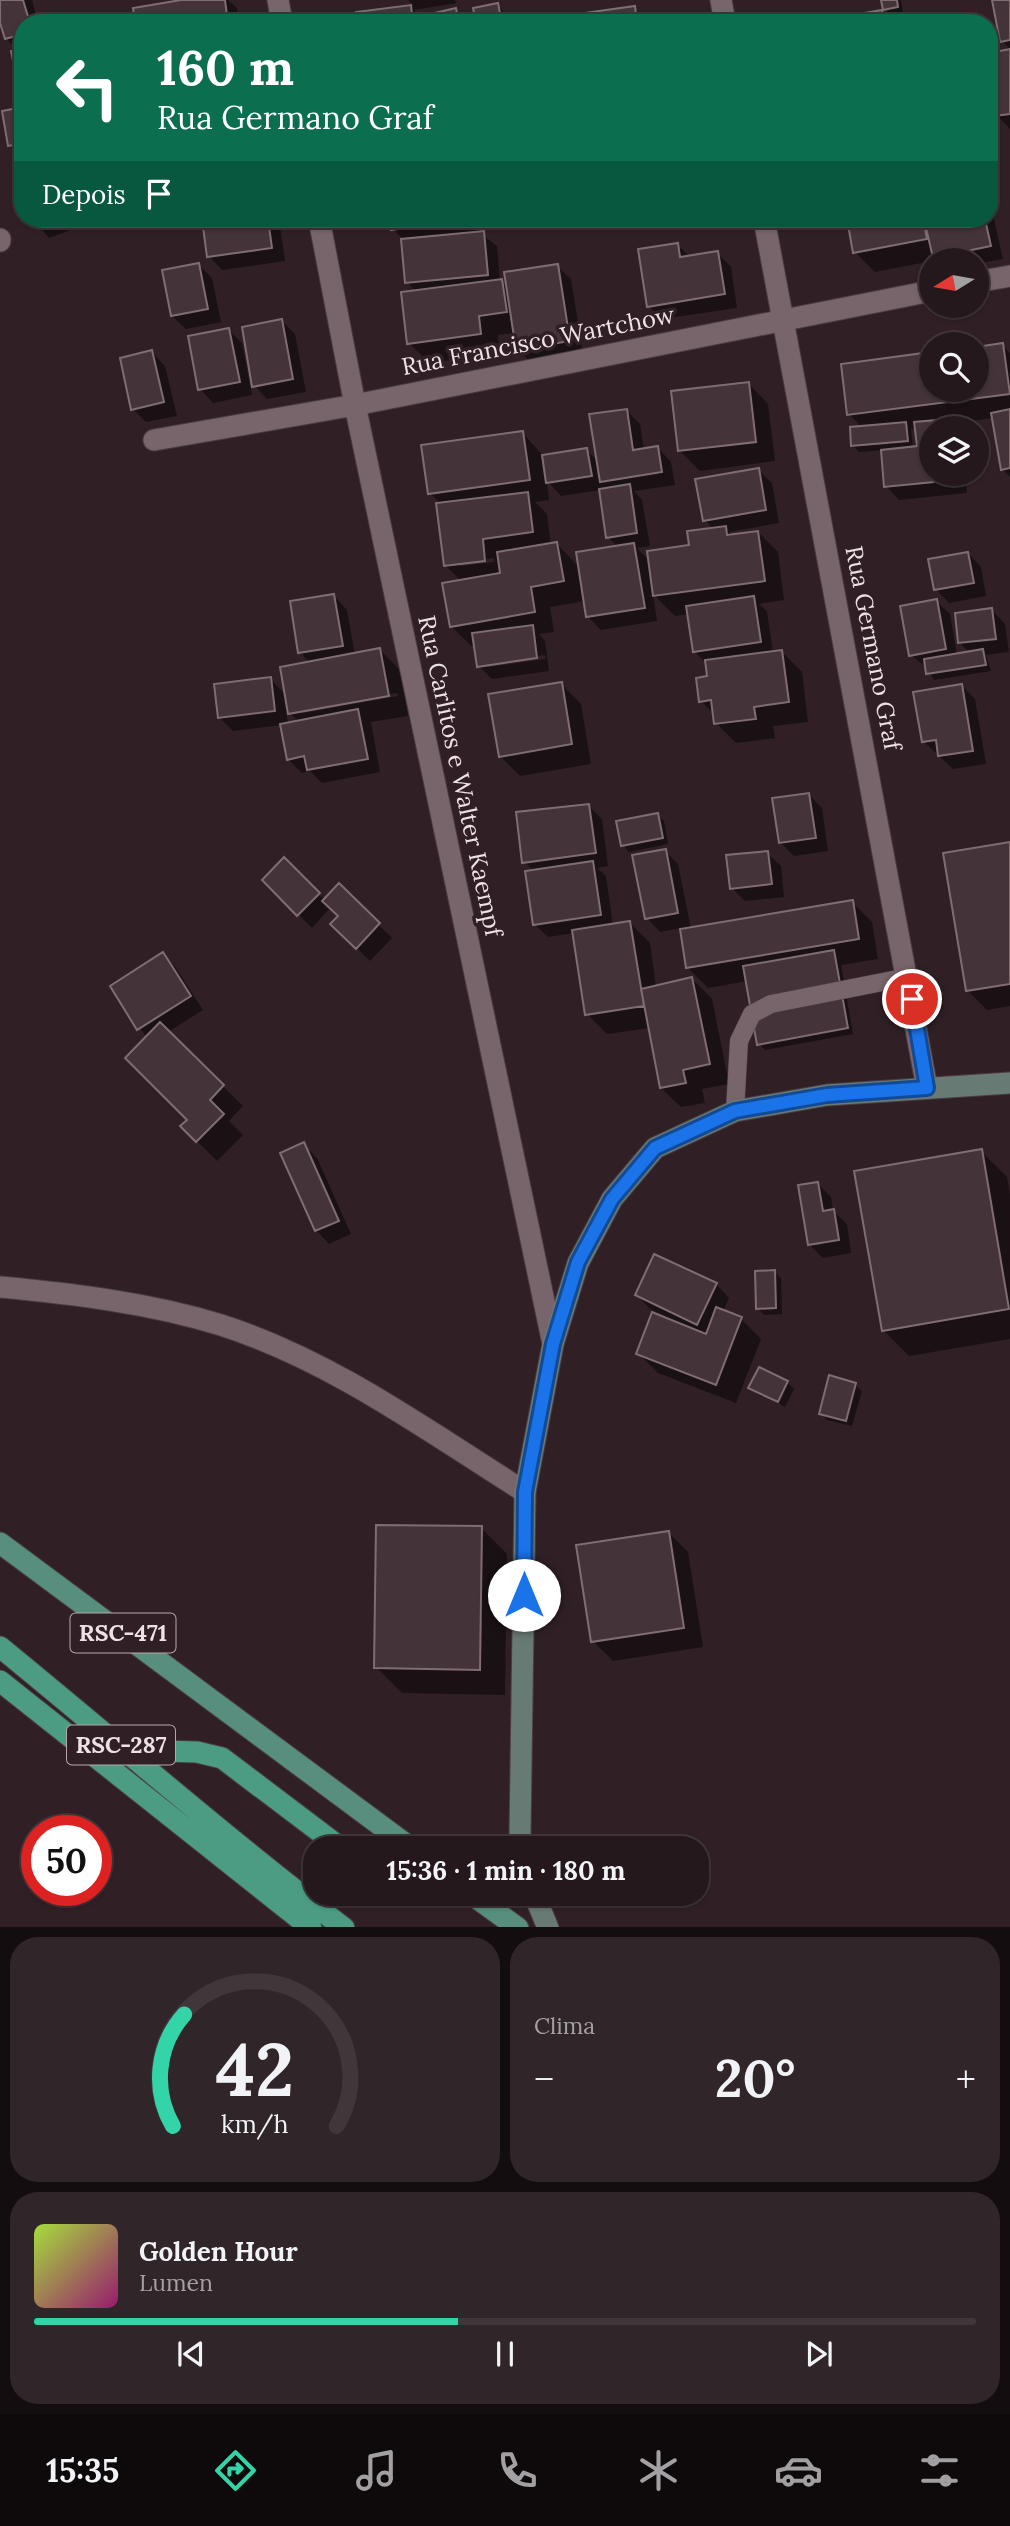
<!DOCTYPE html>
<html lang="pt">
<head>
<meta charset="utf-8">
<style>
	:root { --surface:#24181c; --page:#302529; --text:#f1f3f6; --muted:#a3a0a3; --line:#41373b; --accent:#32d4a8 }
	body { margin:0; font-family:Lora,serif; background:var(--page); color:var(--text); height:100vh; display:flex; flex-direction:column; font-size:26px; white-space:nowrap }
	* { box-sizing:border-box; margin:0 }
	p { font-size:23px; color:var(--muted) }
	.icon { flex:none; width:38px; height:38px; fill:none; stroke:currentColor; stroke-width:2; stroke-linecap:round; stroke-linejoin:round }
	.map { position:relative; height:1927px; overflow:hidden }
	.side { display:flex; flex-direction:column; gap:10px; padding:10px; background:#140d0f; flex:1 }
	.side>* { flex:none }
	.top-card { position:absolute; left:14px; top:14px; width:984px; height:214px; border-radius:28px; box-shadow:0 2px 5px #0004,0 0 0 2px var(--line); background:#0b6e4f; color:#fff; overflow:hidden }
	.needle { width:46px; rotate:259deg }
	.controls { position:absolute; left:919px; top:248px; display:grid; gap:14px }
	.controls a { display:grid; place-items:center; width:70px; height:70px; border-radius:50%; background:var(--surface); box-shadow:0 2px 5px #0004,0 0 0 2px var(--line); font-size:35px }
	.speed { position:absolute; left:21px; top:1815px; display:flex; gap:14px; font-size:35px; font-weight:700; text-align:center }
	.speed>* { display:grid; place-content:center; width:91px; height:91px; border-radius:50%; background:var(--surface); box-shadow:0 2px 5px #0004,0 0 0 2px var(--line); line-height:1 }
	.speed .limit { border:10px solid #d22; background:#fff; color:#111 }
	.pin { position:absolute; display:grid; place-items:center; width:60px; height:60px; color:#fff; margin:-30px; border:4px solid #fff; border-radius:50%; box-shadow:0 2px 7px #0007 }
	.me { position:absolute; width:77px; margin:-38px; rotate:0deg; stroke-linejoin:round; filter:drop-shadow(0 0 5px #0008) }
	.turn { display:flex; align-items:center; gap:24px; height:147px; padding:0 28px; font-size:32px }
	.turn .icon { width:91px; height:91px; stroke-width:2.5 }
	.turn b { display:block; font-size:49px; line-height:60px }
	.then { display:flex; align-items:center; height:66px; padding:0 28px; background:#0003; gap:14px; font-size:26px }
	.big { font-size:52px; font-weight:800; line-height:1.1 }
	.side .widget { flex:1; display:flex; flex-direction:column; justify-content:center; gap:10px; min-width:0; padding:0 24px; border-radius:28px; background:var(--page) }
	.side .dial { align-items:center; gap:0 }
	.dial svg { height:182px; overflow:visible; fill:none; stroke:var(--line); stroke-width:7; stroke-linecap:round; text-anchor:middle }
	.dial text { fill:var(--text); stroke:none }
	.song { display:flex; align-items:center; gap:21px }
	.cover { width:84px; height:84px; border-radius:10px; background:linear-gradient(135deg,hsl(80 70% 55%),hsl(320 70% 35%)) }
	.played { height:7px; border-radius:4px; background:linear-gradient(90deg,var(--accent) 45%,var(--line) 45%) }
	.keys { display:flex; justify-content:space-around; direction:ltr }
	.heat { display:flex; justify-content:space-between; align-items:center; font-size:38px; direction:ltr }
	.side .tiles { flex:1; display:grid; gap:10px; grid-template-columns:1fr 1fr }
	.widget:last-child { grid-column:span 2 }
	.trip { position:absolute; left:303px; top:1836px; width:406px; height:70px; border-radius:28px; background:var(--surface); box-shadow:0 2px 5px #0004,0 0 0 2px var(--line); font-weight:800; line-height:70px; text-align:center }
	.tabs { display:flex; height:112px; justify-content:space-around; align-items:center; background:#0e0a0b; color:var(--muted) }
	.tabs .icon { width:49px; height:49px }
	.tabs .active { color:var(--accent) }
	.tabs b { font-size:32px; color:var(--text) }
	.map>svg:first-child { display:block }
	.shadow { fill:#0007; fill-rule:evenodd }
	.building { fill:#443439; stroke:#7f6d72; stroke-width:2 }
	.lines { fill:none; stroke-linecap:round; stroke-linejoin:round }
	.service-casing { stroke:#4a3e41; stroke-width:19 }
	.minor-casing { stroke:#4a3e41; stroke-width:23 }
	.secondary-casing { stroke:#4a3e41; stroke-width:23 }
	.primary-casing { stroke:#4a3e41; stroke-width:23 }
	.trunk-casing { stroke:#4a3e41; stroke-width:23 }
	.service { stroke:#78656b; stroke-width:18 }
	.minor { stroke:#78656b; stroke-width:21 }
	.secondary { stroke:#687a74; stroke-width:21 }
	.primary { stroke:#578e7e; stroke-width:21 }
	.trunk { stroke:#4c9c84; stroke-width:21 }
	.route-casing { stroke:#114b97; stroke-width:18 }
	.route { stroke:#1a73e8; stroke-width:12 }
	.labels { text-anchor:middle; stroke-width:7; stroke-linejoin:round; paint-order:stroke }
	.shield { fill:#302025; stroke:#b4a7ab; stroke-width:2 }
	.shield-label { font-size:23px; font-weight:bold; fill:#ece1e4 }
	.street-label { font-size:24px; fill:#ece1e4; stroke:#302025 }
</style>
</head>
<body>
<div class="map">
<svg width="1010" height="1928" viewBox="0 0 1010 1928">
	<rect width="100%" height="100%" fill="#302025"/>
	<!-- shadow -->
	<path class="shadow" d="M0 0H32L38 23H23V99L19 52 6 38 0 17Z
		M192 0H228L237 8 239 23H136Z
		M408 0H455L456 3 414 10 424 23H360L358 13 414 6Z
		M883 0H901L903 13 891 15 884 9Z
		M994 0H1010V49L1002 41Z
		M498 5 512 22 547 18 551 23H478Z
		M634 8 648 23H559Z
		M455 10 463 23H429Z
		M882 11 893 23H817Z
		M1010 51V129L997 115 995 104 989 105V55Z
		M23 109V159L9 145Z
		M989 197 1003 259 976 264V261L937 260 875 272 855 252 849 224 841 225 835 219H989Z
		M34 219H100L49 238Z
		M204 219H279L285 261 222 270 209 256Z
		M391 219H478L480 233 497 246 500 281 508 288 557 266 571 279 583 354 531 363 518 349 515 333 498 335 500 354 429 363 409 343 416 292 407 282 402 238 393 229Z
		M678 245 690 257 717 253 731 267 737 308 662 319 649 306Z
		M199 265 212 278 221 322 186 329 172 316Z
		M282 321 295 334 306 392 267 399 252 383Z
		M228 329 242 343 252 395 213 403 200 389Z
		M1002 345 1010 353V477L1002 469 993 418 951 424 956 429H931V474H965L967 493 899 500 886 486 883 450 859 452 853 445 863 428 849 414 931 354V390H976ZM917 428 919 448H913L911 429Z
		M152 352 165 366 177 416 146 422 133 409Z
		M749 384 768 404 775 461 700 471 680 451Z
		M626 410 640 424 644 450 658 448 671 462 675 485 634 491 642 500 650 546 637 548 650 561 691 547 714 529 704 520 758 470 772 483 779 523 729 532 733 536 758 532 778 552 784 600 759 604 767 611 773 653 782 652 802 672 808 722 773 726 775 738 736 743 716 723 715 715 701 701 709 678 707 664 694 651 689 614 675 616 653 594 657 621 601 630 588 617 585 601 550 607 554 632 539 634 545 641 549 671 492 679 479 666 476 645 471 646 451 626 462 582 446 566 441 504 430 493 523 433 543 456 586 450 598 461ZM547 481 561 496 601 490 608 537 618 547 580 568 557 544 551 545 547 514 535 502 549 500ZM494 558V562L460 566V563ZM545 655 546 659 488 667V663Z
		M968 553 981 567 986 596 949 603 936 589Z
		M334 596 347 610 355 655 380 650 400 670 408 716 371 722 380 772 322 783 310 771 302 773 288 759 282 725 233 731 220 718 270 679 286 695 310 663 300 652ZM397 693 398 696 303 713V709ZM286 709 299 722 288 724Z
		M936 601 950 614 957 655 970 653 960 643 992 610 1005 624 1009 652 986 655 991 671 934 680 927 668 911 655Z
		M561 684 581 704 591 764 520 776 500 756Z
		M961 685 975 699 986 764 953 769 923 741Z
		M809 795 822 808 828 851 794 856 780 842Z
		M589 806 602 819 608 866 597 868 606 876 613 926 630 923 650 943 656 987 692 979 712 999 729 1084 702 1089 705 1103 681 1107 661 1088 650 1028 607 1034 587 1014 575 933 548 937 534 924V871L524 862Z
		M657 815 664 821 668 844 629 852 623 845Z
		M1010 844V1006L987 1010 967 990Z
		M665 851 678 864 691 929 852 902 872 922 878 959 841 965 853 1034 765 1050 759 1044 748 981 708 988 688 968 681 928 660 932 647 918Z
		M767 853 781 866 784 897 745 901 732 888Z
		M284 860 325 900 339 886 392 938 370 961 332 924 340 916 331 907 312 928 264 880Z
		M163 954 176 968 203 1010 168 1032 243 1106 229 1121 243 1135 217 1161 182 1126 189 1120 147 1038 112 987Z
		M303 1144 317 1158 351 1234 329 1244 316 1230Z
		M981 1151 1007 1177 1010 1194V1339L909 1356 883 1330Z
		M818 1184 831 1197 833 1211 847 1224 851 1253 823 1258 810 1245Z
		M775 1272 781 1278 782 1314 764 1315 758 1308Z
		M716 1284 729 1298 723 1312 741 1319 761 1339 736 1403 658 1373 638 1353 678 1322 650 1309 637 1295Z
		M787 1382 794 1389 785 1407 750 1387Z
		M855 1385 862 1391 852 1426 827 1420 821 1413Z
		M481 1528 507 1554 505 1695 402 1693 376 1667Z
		M668 1532 688 1552 703 1647 613 1661 593 1641Z"/>
	<!-- building -->
	<path class="building" d="M0 0H23L30 23H23V34L5 39 0 23Z
		M181 0H225L228 23H135L133 8Z
		M881 0H897L898 7 883 10Z
		M992 0H1010V40L1000 42Z
		M498 3 502 23H476L473 8Z
		M411 5 413 23H358L356 12Z
		M635 6 637 23H557L556 17Z
		M456 8 459 23H428L426 15Z
		M882 10 884 23H807Z
		M547 16 548 23H510V21Z
		M23 49V99L21 100 11 51Z
		M1010 49V114L995 116 989 82V53Z
		M23 107V144L8 146 2 111Z
		M202 219H268L272 248 207 257Z
		M390 219H463L391 230Z
		M847 219H923L927 239 853 253Z
		M924 219H985L991 246 933 258Z
		M484 231 488 275 405 283 401 239Z
		M678 243 680 257 718 251 725 294 647 307 638 249Z
		M199 263 208 309 171 316 162 270Z
		M558 264 570 341 516 350 504 272Z
		M502 279 507 312 479 316 481 334 407 344 401 292Z
		M282 319 293 379 252 387 242 327Z
		M229 328 240 382 198 390 188 336Z
		M1003 343 1010 394 847 415 841 364 931 352V390H976V347Z
		M152 350 164 402 131 410 120 358Z
		M749 382 756 442 678 451 671 391Z
		M627 409 633 450 658 446 662 472 600 482 589 414Z
		M1010 409V468L1001 470 991 413Z
		M948 419 949 429H931V474H954V480L884 487 881 450 917 446 914 422Z
		M906 422 908 441 851 446 850 427Z
		M523 431 530 480 428 494 421 445Z
		M587 448 592 476 546 483 542 455Z
		M759 468 766 510 703 521 695 479Z
		M630 484 637 533 606 538 599 489Z
		M528 492 533 532 483 539 485 561 444 566 436 503Z
		M726 526 727 535 758 531 765 581 653 596 647 551 689 545 687 531Z
		M557 542 564 581 531 587 535 612 450 627 442 583 500 573 497 552Z
		M634 543 645 608 586 617 576 552Z
		M968 552 974 583 934 590 928 559Z
		M334 594 343 646 298 653 290 601Z
		M754 596 761 642 693 652 686 606Z
		M937 599 946 649 909 656 900 606Z
		M992 608 996 639 958 643 955 613Z
		M533 625 537 658 477 667 472 633Z
		M380 648 389 696 288 714 280 667Z
		M983 649 986 665 926 674 924 659Z
		M782 650 789 702 754 707 756 719 714 724 711 700 699 702 696 678 707 676 705 660Z
		M271 677 275 711 218 718 214 684Z
		M562 682 572 744 499 757 488 694Z
		M962 684 973 751 938 756 936 740 922 742 913 692Z
		M358 709 368 759 307 770 304 756 287 760 280 724Z
		M809 793 816 838 779 843 772 798Z
		M589 804 596 853 522 863 516 812Z
		M658 813 663 838 621 846 616 821Z
		M1010 842V984L966 991 943 853Z
		M666 849 678 913 645 919 632 855Z
		M768 851 772 884 730 889 726 855Z
		M284 857 320 893 297 916 262 880Z
		M593 861 601 915 533 925 525 871Z
		M339 883 380 923 356 949 330 924 338 916 322 901Z
		M853 900 859 939 686 968 680 929Z
		M630 921 644 1006 585 1015 572 930Z
		M834 950 848 1028 757 1045 743 966Z
		M163 952 191 996 137 1030 110 986Z
		M692 977 710 1064 683 1070 686 1083 660 1088 641 989Z
		M160 1022 224 1085 210 1100 224 1114 196 1142 180 1126 187 1120 125 1058Z
		M304 1142 339 1221 315 1231 280 1153Z
		M982 1149 1009 1309 882 1331 854 1171Z
		M818 1182 823 1211 834 1209 839 1240 808 1245 798 1185Z
		M654 1254 717 1283 697 1325 635 1295Z
		M775 1270 776 1308 756 1309 755 1271Z
		M716 1307 742 1317 716 1385 636 1354 652 1312 706 1334Z
		M759 1367 788 1381 778 1402 748 1388Z
		M829 1375 856 1383 846 1421 819 1414Z
		M376 1525 482 1526 480 1670 374 1668Z
		M669 1531 684 1628 591 1642 576 1545Z"/>
	<g class="lines">
		<!-- service casing -->
		<g class="service-casing">
			<path id="service" d="M735 1111 739 1041 752 1014 771 1004 908 977"/>
		</g>
		<!-- minor casing -->
		<g class="minor-casing">
			<path id="minor" d="M278 0 282 23
				M721 0 725 23
				M319 219 355 405 553 1344
				M764 219 927 1088
				M0 239V241
				M976 282 1010 276
				M154 440 355 405 931 291
				M0 1287C74 1294 150 1303 221 1325 331 1360 428 1431 525 1492"/>
		</g>
		<!-- secondary casing -->
		<g class="secondary-casing">
			<path id="secondary" d="M523 1848 520 1834 525 1492 553 1344 578 1263 612 1199 655 1148 735 1111 827 1095 1010 1083
				M534 1894 548 1928"/>
		</g>
		<!-- primary casing -->
		<g class="primary-casing">
			<path id="primary" d="M0 1543 411 1848
				M471 1894 518 1928"/>
		</g>
		<!-- trunk casing -->
		<g class="trunk-casing">
			<path id="trunk" d="M0 1647C115 1741 226 1838 344 1928
				M0 1681 311 1928
				M128 1750 197 1752 222 1758 341 1848"/>
		</g>
		<!-- service -->
		<use href="#service" class="service"/>
		<!-- minor -->
		<use href="#minor" class="minor"/>
		<!-- secondary -->
		<use href="#secondary" class="secondary"/>
		<!-- primary -->
		<use href="#primary" class="primary"/>
		<!-- trunk -->
		<use href="#trunk" class="trunk"/>
	</g>
	<g class="lines">
		<!-- route casing -->
		<g class="route-casing">
			<path id="route" d="M524 1595 525 1492 553 1344 578 1262 612 1199 655 1148 735 1111 827 1095 927 1088 912 999"/>
		</g>
		<!-- route -->
		<use href="#route" class="route"/>
	</g>
	<g class="labels">
		<!-- shield labels -->
		<g class="shield">
			<rect x="70.5" y="1613.5" width="105" height="39" rx="5"/>
			<rect x="67" y="1725.5" width="108" height="39" rx="5"/>
		</g>
		<g class="shield-label">
			<text x="123" y="1641">RSC-471</text>
			<text x="121" y="1753">RSC-287</text>
		</g>
		<!-- street labels -->
		<g class="street-label">
			<text transform="translate(538 341) rotate(-11)" y="8">Rua Francisco Wartchow</text>
			<text transform="translate(873 648) rotate(79)" y="8">Rua Germano Graf</text>
			<text transform="translate(460 776) rotate(78)" y="8">Rua Carlitos e Walter Kaempf</text>
		</g>
	</g>
</svg>
<div class="controls">
<a><svg class="needle" viewBox="-14 -14 28 28"><path d="M0-13l5 13h-10z" fill="#e53935"/><path d="M0 13l5-13h-10z" fill="#a3a0a3"/></svg></a>
<a><svg class="icon" aria-label="search" viewBox="0 0 24 24"><circle cx="10" cy="10" r="6"/><path d="M15 15l6 6"/></svg></a>
<a><svg class="icon" aria-label="layers" viewBox="0 0 24 24"><path d="M12 4l9 5-9 5-9-5zM3 14l9 5 9-5"/></svg></a>
</div>
<div class="speed"><div class="limit">50</div></div>
<div class="pin" style="left:912px;top:999px;background:#d93025"><svg class="icon" aria-label="arrive" viewBox="0 0 24 24"><path d="M6 21V4h12l-3 4 3 4H6"/></svg></div>
<svg class="me" style="left:524px;top:1595px" viewBox="-20 -20 40 40"><circle r="19" fill="#fff"/><path d="M0-13L10 11 0 6-10 11z" fill="#1a73e8"/></svg>
<div class="trip">15:36 · 1 min · 180 m</div>
<div class="top-card">
<div class="turn"><svg class="icon" aria-label="left" viewBox="0 0 24 24"><path d="M17 20v-9H6M10 6l-5 5 5 5"/></svg><div><b>160 m</b>Rua Germano Graf</div></div>
<div class="then">Depois<svg class="icon" aria-label="arrive" viewBox="0 0 24 24"><path d="M6 21V4h12l-3 4 3 4H6"/></svg></div>
</div>
</div>
<section class="side">
<div class="tiles">
<div class="widget dial"><svg viewBox="0 0 100 80">
<path d="M14 69A42 42 0 1 1 86 69"/>
<path d="M14 69A42 42 0 0 1 19 20" stroke="#32d4a8"/>
<text x="50" y="56" font-size="32" font-weight="700">42</text>
<text x="50" y="72" font-size="11">km/h</text>
</svg></div>
<div class="widget"><p>Clima</p>
<div class="heat"><a>−</a><b class="big">20°</b><a>+</a></div>
</div>
<div class="widget">
<div class="song"><i class="cover"></i><div><b>Golden Hour</b><p>Lumen</p></div></div>
<div class="played"></div>
<div class="keys"><svg class="icon" aria-label="previous" viewBox="0 0 24 24"><path d="M18 5L8 12l10 7zM5 5v14"/></svg><svg class="icon" aria-label="pause" viewBox="0 0 24 24"><path d="M8 5v14M16 5v14"/></svg><svg class="icon" aria-label="next" viewBox="0 0 24 24"><path d="M6 5l10 7-10 7zM19 5v14"/></svg></div>
</div>
</div>
</section>
<nav class="tabs">
<b>15:35</b>
<svg class="icon active" aria-label="directions" viewBox="0 0 24 24"><path d="M12 3l9 9-9 9-9-9zM9 14v-3h6M13 9l2 2-2 2"/></svg>
<svg class="icon" aria-label="music" viewBox="0 0 24 24"><path d="M9 18V5l10-2v13"/><circle cx="6" cy="18" r="3"/><circle cx="16" cy="16" r="3"/></svg>
<svg class="icon" aria-label="phone" viewBox="0 0 24 24"><path d="M5 4h4l2 5-3 2q2 4 5 5l2-3 5 2v4C11 20 4 13 5 4z"/></svg>
<svg class="icon" aria-label="climate" viewBox="0 0 24 24"><path d="M12 3v18M4 7l16 10M4 17L20 7"/></svg>
<svg class="icon" aria-label="car" viewBox="0 0 24 24"><path d="M5 17H2v-5l4-1 3-4h7l3 4 3 1v5h-3M9 17h6M6 11h13"/><circle cx="7" cy="17" r="2"/><circle cx="17" cy="17" r="2"/></svg>
<svg class="icon" aria-label="filters" viewBox="0 0 24 24"><path d="M4 7h16M4 17h16"/><circle cx="9" cy="7" r="2"/><circle cx="15" cy="17" r="2"/></svg>
</nav>
</body>
</html>
